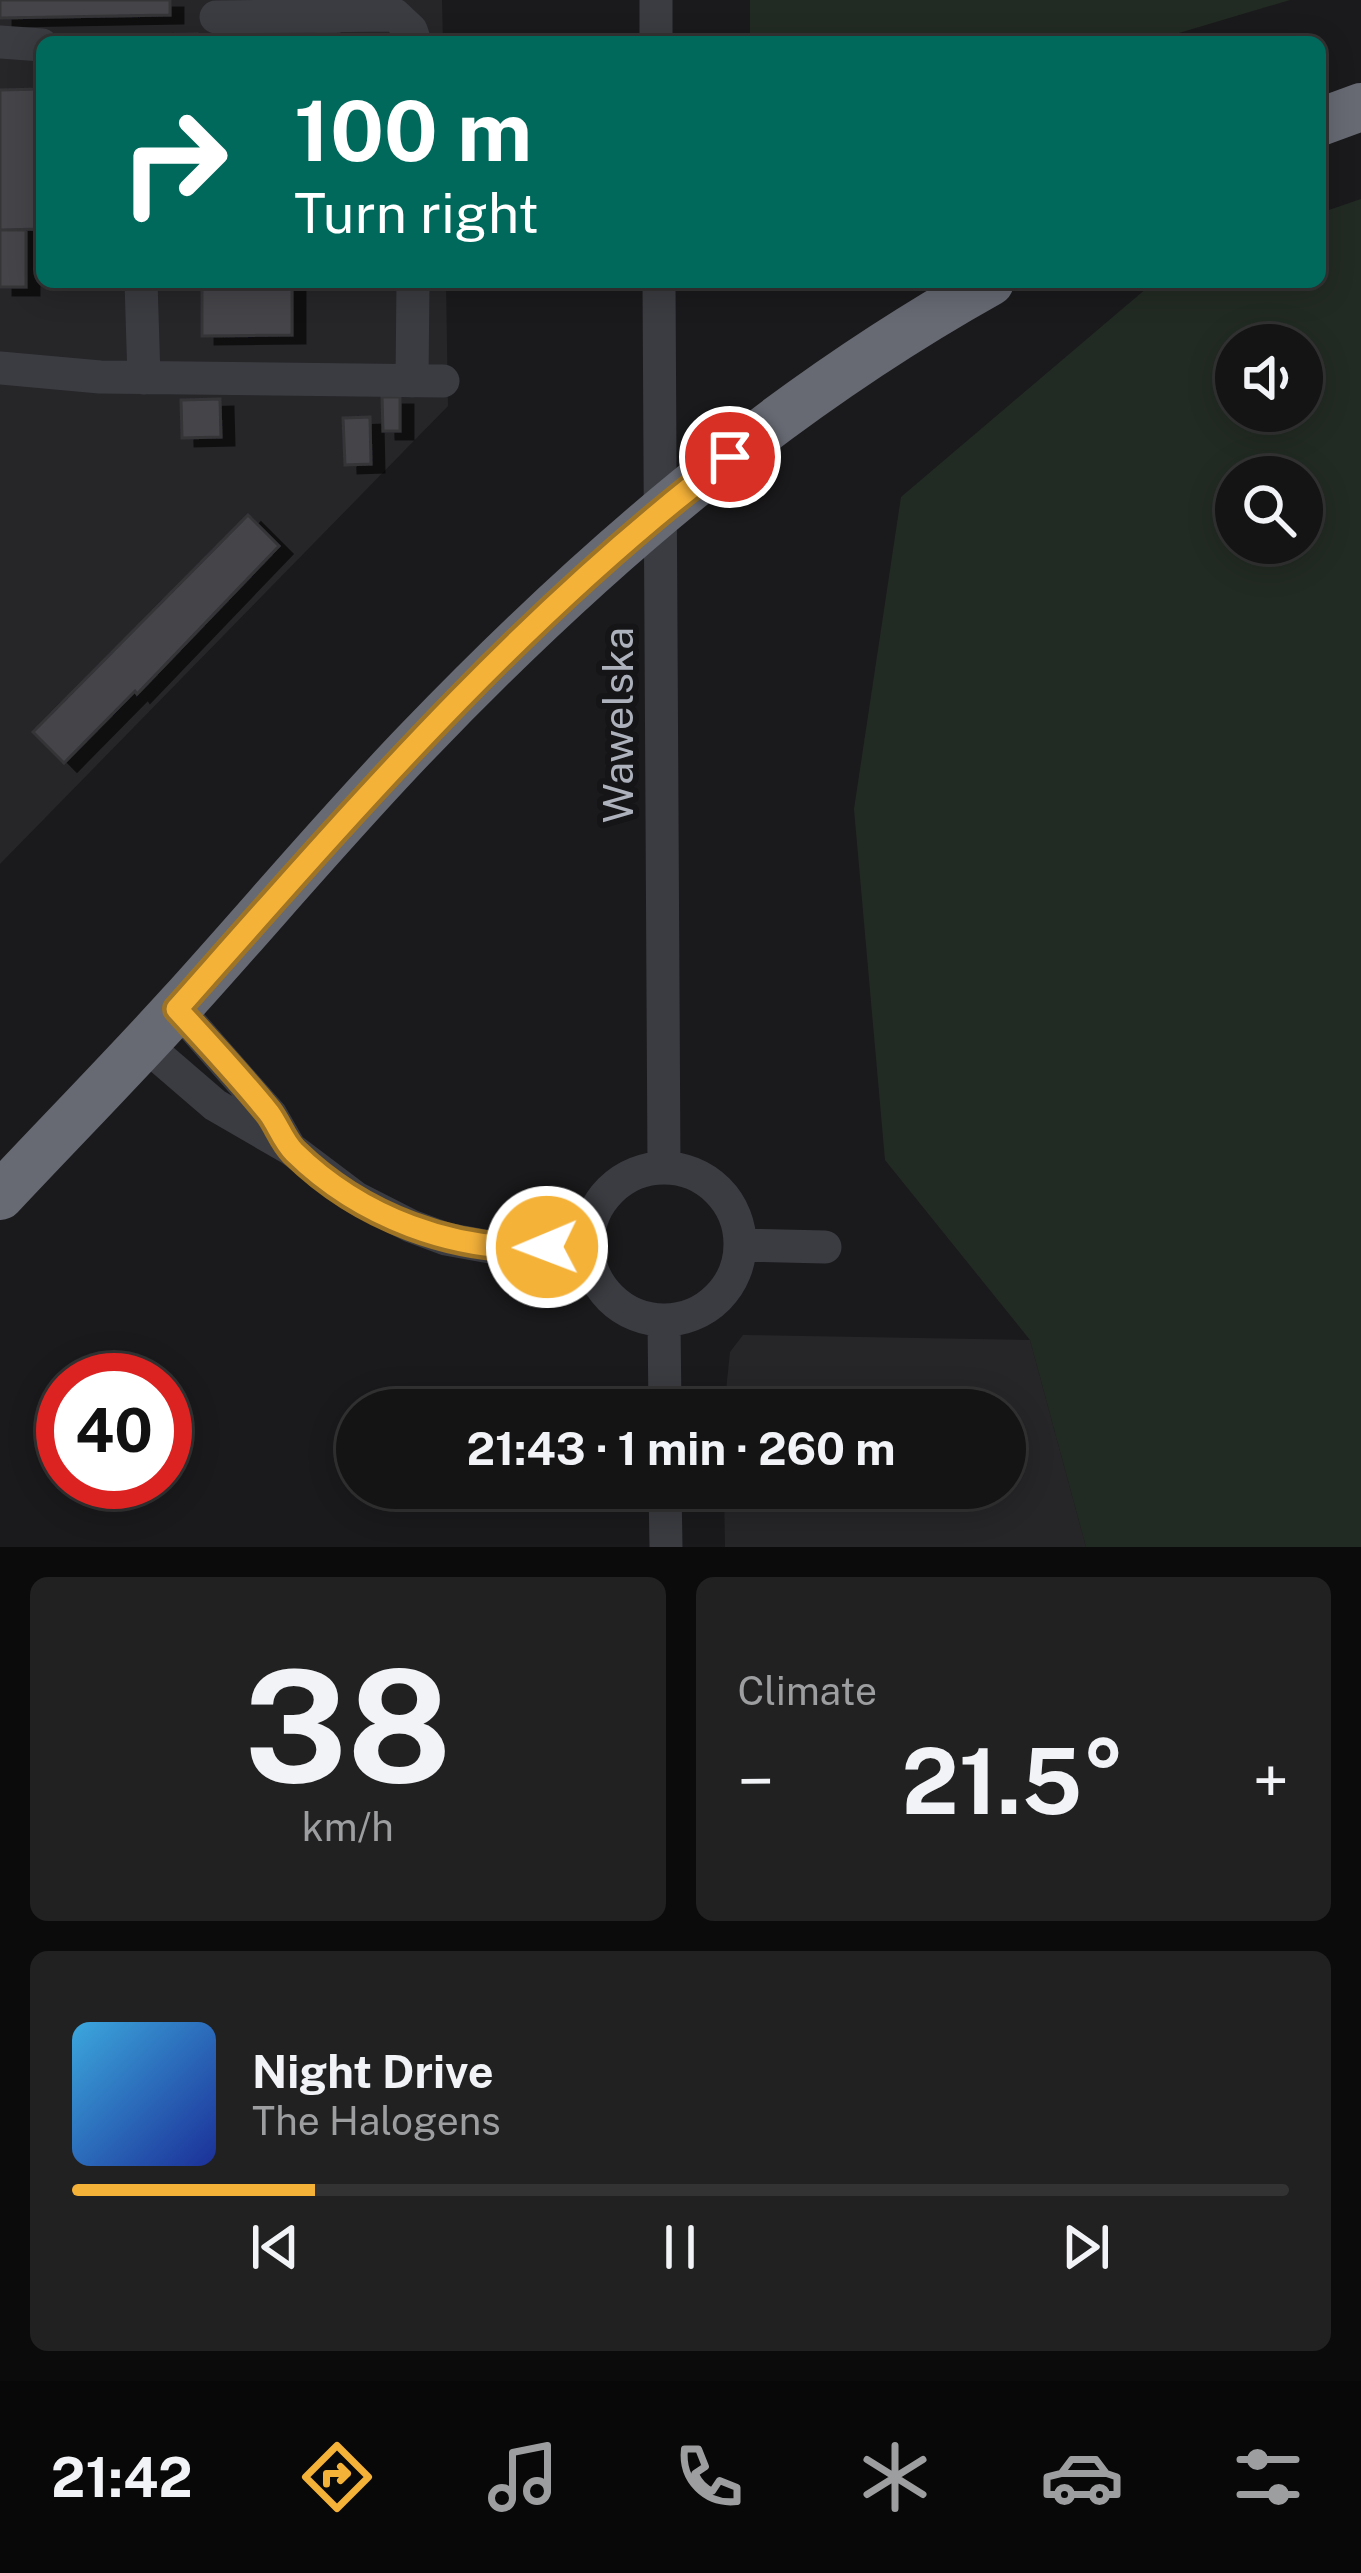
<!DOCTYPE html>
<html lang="en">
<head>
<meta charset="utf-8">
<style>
	:root { --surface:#141415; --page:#212122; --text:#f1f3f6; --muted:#9d9ea0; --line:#333334; --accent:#f5b239 }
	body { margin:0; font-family:"Public Sans",sans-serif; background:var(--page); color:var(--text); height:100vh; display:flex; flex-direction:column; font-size:45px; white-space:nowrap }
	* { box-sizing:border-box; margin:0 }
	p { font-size:39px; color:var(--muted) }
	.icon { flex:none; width:66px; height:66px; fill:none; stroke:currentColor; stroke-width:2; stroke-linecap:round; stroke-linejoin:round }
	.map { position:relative; height:1547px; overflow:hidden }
	.panel { display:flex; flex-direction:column; gap:30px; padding:30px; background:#0b0b0c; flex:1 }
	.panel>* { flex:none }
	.guide { position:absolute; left:36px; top:36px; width:1290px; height:252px; border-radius:18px; box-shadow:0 6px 30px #0003,0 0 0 3px var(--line); background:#00695c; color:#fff; overflow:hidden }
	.fabs { position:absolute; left:1215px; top:324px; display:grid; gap:24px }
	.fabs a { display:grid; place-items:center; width:108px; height:108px; border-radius:50%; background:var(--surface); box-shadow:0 6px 30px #0003,0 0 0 3px var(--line); font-size:60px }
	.speed { position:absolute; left:36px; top:1353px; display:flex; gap:24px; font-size:60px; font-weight:700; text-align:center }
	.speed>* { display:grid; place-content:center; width:156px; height:156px; border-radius:50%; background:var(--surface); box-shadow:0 6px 30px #0003,0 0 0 3px var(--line); line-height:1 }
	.speed .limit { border:18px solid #d22; background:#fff; color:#111 }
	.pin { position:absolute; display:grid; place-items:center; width:102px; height:102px; color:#fff; margin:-51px; border:6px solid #fff; border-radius:50%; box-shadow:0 3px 12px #0007 }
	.me { position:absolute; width:132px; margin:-66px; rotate:269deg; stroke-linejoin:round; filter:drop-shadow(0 0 9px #0008) }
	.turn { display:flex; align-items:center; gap:42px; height:252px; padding:0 60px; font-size:54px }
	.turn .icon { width:156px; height:156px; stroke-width:2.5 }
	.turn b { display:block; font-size:84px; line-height:102px }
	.big { font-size:90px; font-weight:700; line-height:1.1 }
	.panel .card { flex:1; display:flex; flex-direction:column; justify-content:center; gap:18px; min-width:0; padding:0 42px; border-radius:18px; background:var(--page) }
	.panel .dial { align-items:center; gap:0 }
	.dial b { font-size:156px; line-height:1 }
	.song { display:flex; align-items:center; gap:36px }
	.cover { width:144px; height:144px; border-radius:18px; background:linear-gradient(135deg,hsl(200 70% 55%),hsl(230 70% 35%)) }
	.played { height:12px; border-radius:6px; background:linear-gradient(90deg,var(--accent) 20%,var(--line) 20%) }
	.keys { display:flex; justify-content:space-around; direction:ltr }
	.heat { display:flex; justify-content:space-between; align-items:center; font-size:66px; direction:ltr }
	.panel .tiles { flex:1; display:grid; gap:30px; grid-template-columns:1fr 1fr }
	.card:last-child { grid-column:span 2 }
	.trip { position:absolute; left:336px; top:1389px; width:690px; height:120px; border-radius:60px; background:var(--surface); box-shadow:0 6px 30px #0003,0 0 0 3px var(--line); font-weight:700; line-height:120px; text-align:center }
	.tab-bar { display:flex; height:192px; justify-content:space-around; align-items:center; background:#080808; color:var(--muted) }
	.tab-bar .icon { width:84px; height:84px }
	.tab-bar .active { color:var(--accent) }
	.tab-bar b { font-size:54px; color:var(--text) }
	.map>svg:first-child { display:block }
	.built { fill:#262629 }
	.green { fill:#222b23; fill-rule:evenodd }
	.building { fill:#444549; stroke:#343438; stroke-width:3; filter:url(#shadow) }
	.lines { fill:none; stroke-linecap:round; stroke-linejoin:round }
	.minor { stroke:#3b3c41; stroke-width:33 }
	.highway { stroke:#676a73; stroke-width:48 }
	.route-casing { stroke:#9f7425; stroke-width:30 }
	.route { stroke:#f5b239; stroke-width:21 }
	.labels { text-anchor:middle; stroke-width:12; stroke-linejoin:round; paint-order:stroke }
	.street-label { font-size:42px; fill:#acb1bc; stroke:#151517 }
</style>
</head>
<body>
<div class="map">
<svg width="1361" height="1547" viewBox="0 0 1361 1547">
	<defs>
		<filter id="shadow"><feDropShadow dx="13" dy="8" stdDeviation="0" flood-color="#0009"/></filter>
	</defs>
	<rect width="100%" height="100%" fill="#1a1a1c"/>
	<!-- built -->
	<path class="built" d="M0 0H442L443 42H42V282H446L448 406 0 864Z
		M743 1335 1030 1340 1086 1547H725L724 1488H1005V1410H724L730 1352Z"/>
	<!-- green -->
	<path class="green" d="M750 0H1290L1179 33 1167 42H750Z
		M1361 199V1547H1086L1030 1340 885 1160 854 809 901 497 1154 282H1320V213ZM1236 345H1302V411H1236ZM1302 477V543H1236V477Z"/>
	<!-- building -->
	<path class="building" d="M0 0H170V15L0 18Z
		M339 31V42H259V32Z
		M197 34V42H143V35Z
		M42 89V229L0 230V90Z
		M0 230H26V287H0Z
		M202 282H292V335L202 336Z
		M382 397H400V431H383Z
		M220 399 221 437 182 438 181 400Z
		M370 417 371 464 345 465 343 418Z
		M248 515 279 546 137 694 135 691 64 763 33 732Z
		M931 1399V1410H864V1401Z"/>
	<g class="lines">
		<!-- minor -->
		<path class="minor" d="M216 17 395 15 411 30 415 42
			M0 42 42 45
			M656 42V0
			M141 282 144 378
			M659 282 664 1168
			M0 368 100 377 443 381
			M412 381 413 282
			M177 1008 271 1115 290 1148
			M143 1043 215 1105 291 1149 356 1198 411 1226 446 1239 507 1250 587 1244
			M588 1244a76 76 0 1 1 152 0a76 76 0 1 1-152 0Z
			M740 1245 825 1247
			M664 1321 665 1410
			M665 1488 666 1547"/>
		<!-- highway -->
		<path class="highway" d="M1320 122 1361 107
			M0 1196C60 1132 122 1069 181 1004 260 917 336 826 418 741 588 564 775 402 990 282"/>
	</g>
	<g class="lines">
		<!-- route casing -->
		<g class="route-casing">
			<path id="route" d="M547 1247C455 1253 360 1217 294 1152 283 1141 278 1125 269 1113 240 1077 208 1043 177 1009 350 814 521 615 730 457"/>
		</g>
		<!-- route -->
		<use href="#route" class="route"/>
	</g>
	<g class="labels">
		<!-- street labels -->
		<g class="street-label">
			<text transform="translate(618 725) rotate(-90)" y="15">Wawelska</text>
		</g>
	</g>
</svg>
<div class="fabs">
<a><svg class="icon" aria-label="sound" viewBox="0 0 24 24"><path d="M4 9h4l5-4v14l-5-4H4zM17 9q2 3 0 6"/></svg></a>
<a><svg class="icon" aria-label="search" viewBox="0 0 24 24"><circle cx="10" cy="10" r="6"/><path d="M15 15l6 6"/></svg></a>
</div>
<div class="speed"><div class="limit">40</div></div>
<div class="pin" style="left:730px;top:457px;background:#d93025"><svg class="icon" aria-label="arrive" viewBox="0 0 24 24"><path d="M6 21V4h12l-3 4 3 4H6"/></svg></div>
<svg class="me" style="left:547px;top:1247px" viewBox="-20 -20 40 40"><circle r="17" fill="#f5b239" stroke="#fff" stroke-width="3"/><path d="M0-11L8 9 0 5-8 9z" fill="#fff"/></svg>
<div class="trip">21:43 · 1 min · 260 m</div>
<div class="guide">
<div class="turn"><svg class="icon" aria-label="right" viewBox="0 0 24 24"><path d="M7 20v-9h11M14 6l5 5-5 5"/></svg><div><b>100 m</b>Turn right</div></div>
</div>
</div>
<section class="panel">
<div class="tiles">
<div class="card dial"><b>38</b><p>km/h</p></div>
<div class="card"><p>Climate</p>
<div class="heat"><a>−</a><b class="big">21.5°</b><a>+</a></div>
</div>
<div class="card">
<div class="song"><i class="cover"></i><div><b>Night Drive</b><p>The Halogens</p></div></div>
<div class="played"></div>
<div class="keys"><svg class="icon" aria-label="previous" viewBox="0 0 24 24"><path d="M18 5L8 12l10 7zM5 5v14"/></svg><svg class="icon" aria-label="pause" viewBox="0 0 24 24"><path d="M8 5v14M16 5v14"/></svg><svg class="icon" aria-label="next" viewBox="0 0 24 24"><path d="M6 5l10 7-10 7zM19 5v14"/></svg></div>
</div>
</div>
</section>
<nav class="tab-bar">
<b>21:42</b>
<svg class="icon active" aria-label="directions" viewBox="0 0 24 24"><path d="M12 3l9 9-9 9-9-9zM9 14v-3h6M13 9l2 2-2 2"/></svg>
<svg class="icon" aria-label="music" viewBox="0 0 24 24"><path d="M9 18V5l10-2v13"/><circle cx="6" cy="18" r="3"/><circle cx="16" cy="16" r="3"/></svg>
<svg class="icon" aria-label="phone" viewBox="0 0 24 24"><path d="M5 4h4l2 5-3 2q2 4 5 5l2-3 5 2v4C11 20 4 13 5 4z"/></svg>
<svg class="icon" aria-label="climate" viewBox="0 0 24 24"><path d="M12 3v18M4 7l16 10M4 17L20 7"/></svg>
<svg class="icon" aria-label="car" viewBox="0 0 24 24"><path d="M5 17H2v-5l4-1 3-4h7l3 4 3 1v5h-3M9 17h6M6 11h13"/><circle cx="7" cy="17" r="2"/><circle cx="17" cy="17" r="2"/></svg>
<svg class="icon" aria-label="filters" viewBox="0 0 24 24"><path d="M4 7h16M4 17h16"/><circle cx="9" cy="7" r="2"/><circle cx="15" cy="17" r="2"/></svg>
</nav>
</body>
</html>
